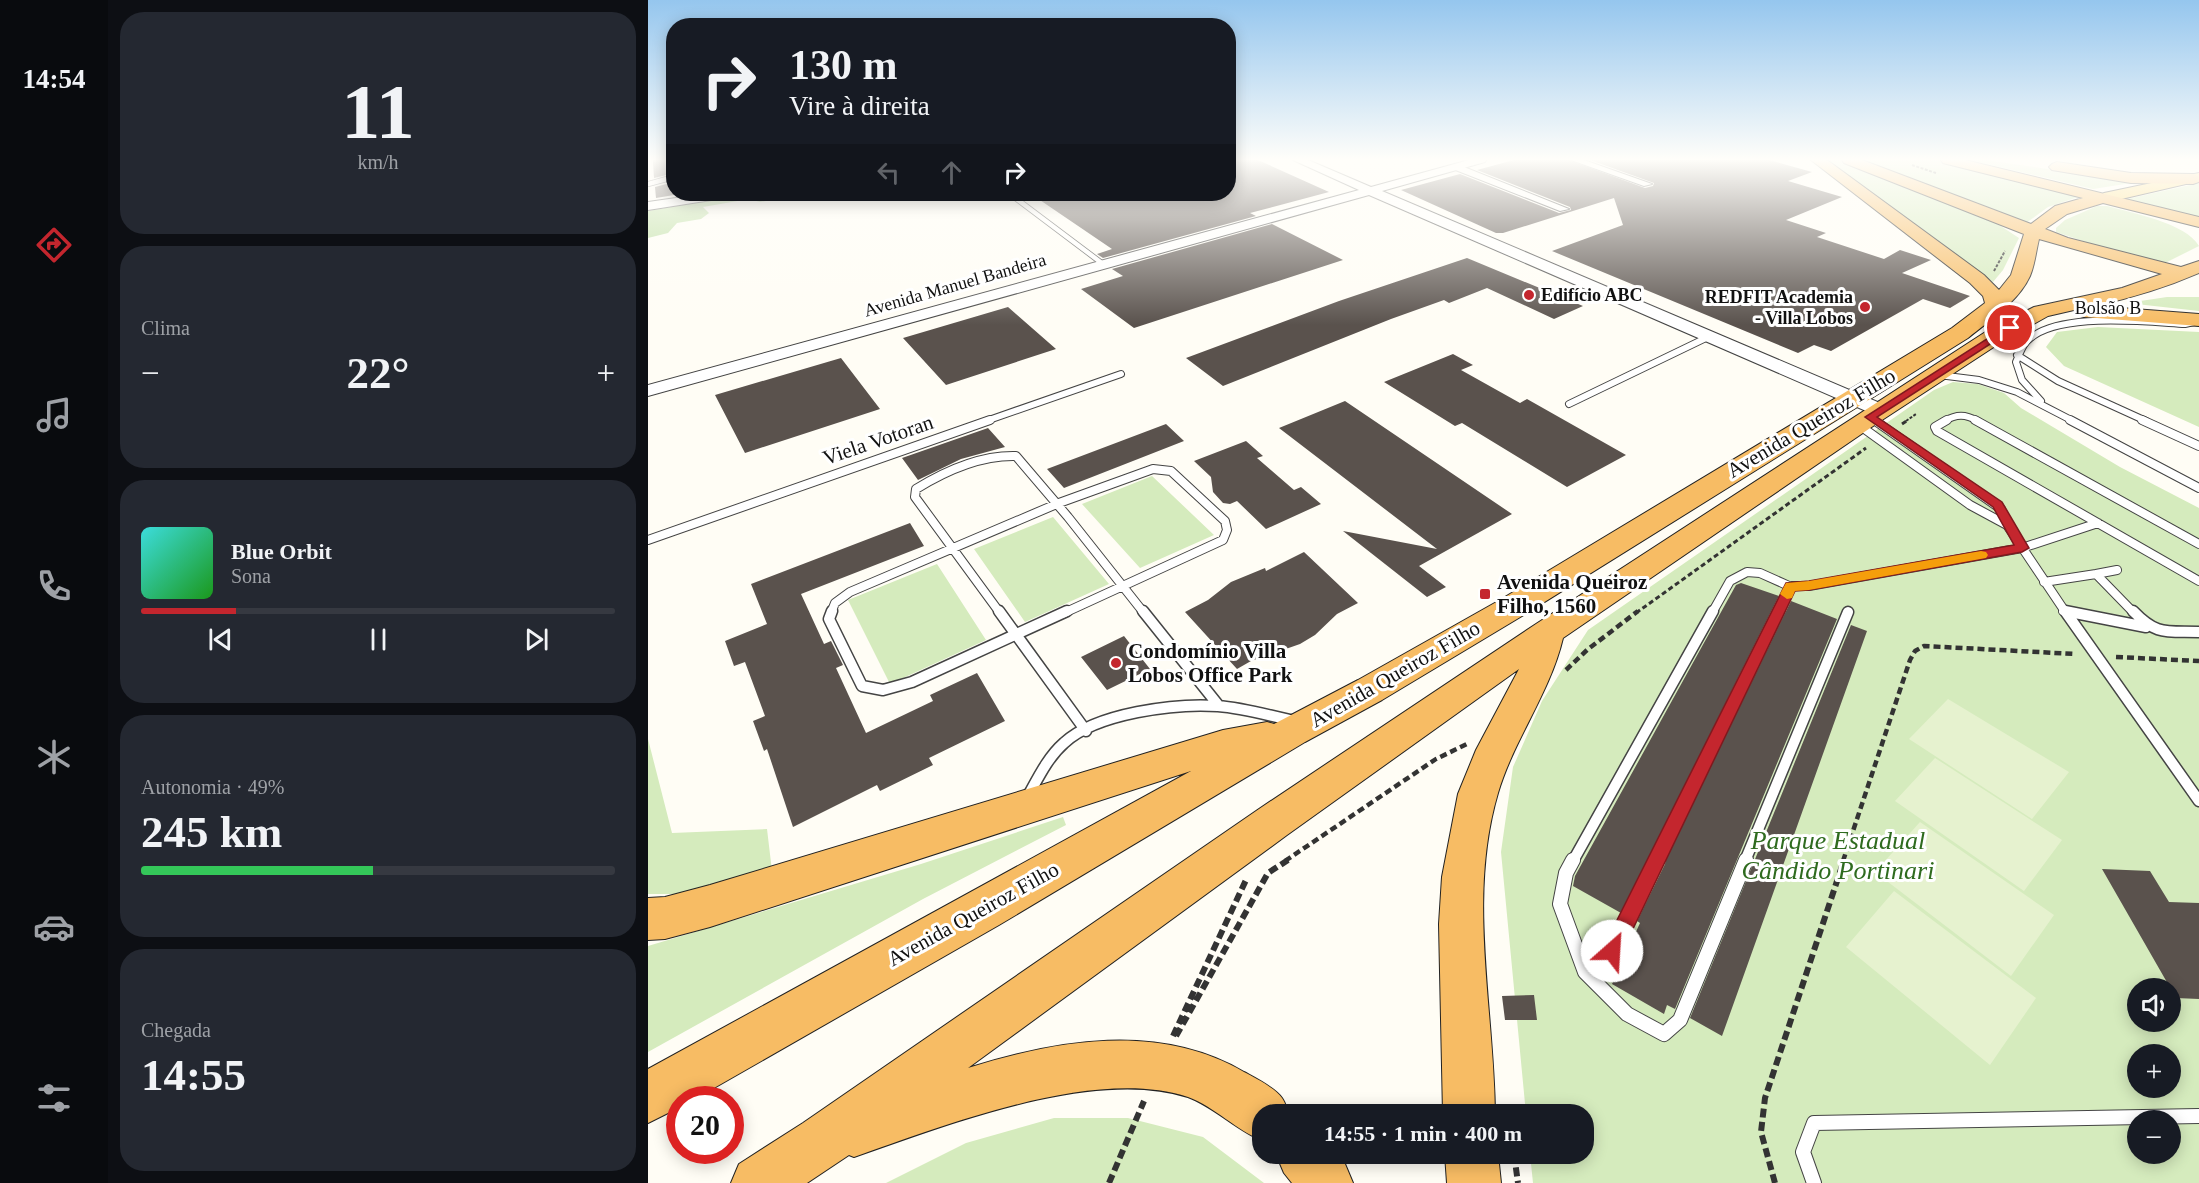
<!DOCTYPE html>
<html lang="pt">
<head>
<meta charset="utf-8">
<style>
	:root { --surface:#171b24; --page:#242831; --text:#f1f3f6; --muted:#9ea1a6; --line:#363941; --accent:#c4262e }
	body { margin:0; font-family:"Times New Roman",serif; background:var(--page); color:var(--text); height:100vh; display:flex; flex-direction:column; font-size:22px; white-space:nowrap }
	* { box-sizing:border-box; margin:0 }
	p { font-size:20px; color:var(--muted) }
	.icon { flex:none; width:33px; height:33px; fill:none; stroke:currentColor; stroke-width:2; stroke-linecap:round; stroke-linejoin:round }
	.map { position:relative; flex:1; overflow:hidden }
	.panel { display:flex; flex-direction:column; gap:12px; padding:12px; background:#0d0f14; width:540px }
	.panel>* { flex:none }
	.banner { position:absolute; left:18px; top:18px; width:570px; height:183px; border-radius:24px; box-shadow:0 3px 15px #0003; background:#171b24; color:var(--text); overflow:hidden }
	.controls { position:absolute; left:1479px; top:978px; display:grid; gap:12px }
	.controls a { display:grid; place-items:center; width:54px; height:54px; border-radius:50%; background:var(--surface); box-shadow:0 3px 15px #0003; font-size:30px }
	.speed { position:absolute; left:18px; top:1086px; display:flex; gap:12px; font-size:30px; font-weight:700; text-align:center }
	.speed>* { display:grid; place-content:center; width:78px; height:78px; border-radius:50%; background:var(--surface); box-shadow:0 3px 15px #0003; line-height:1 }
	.speed .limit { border:9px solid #d22; background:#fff; color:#111 }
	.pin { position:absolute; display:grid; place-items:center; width:51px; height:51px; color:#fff; margin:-26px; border:3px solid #fff; border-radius:50%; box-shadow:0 2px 6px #0007 }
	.me { position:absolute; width:66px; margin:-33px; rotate:26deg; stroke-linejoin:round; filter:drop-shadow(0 0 4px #0008) }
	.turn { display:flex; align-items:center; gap:21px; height:126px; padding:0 24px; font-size:27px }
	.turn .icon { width:78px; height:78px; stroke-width:2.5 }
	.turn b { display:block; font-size:42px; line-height:51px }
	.lanes { display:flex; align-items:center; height:57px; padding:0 24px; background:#0003; justify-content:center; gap:30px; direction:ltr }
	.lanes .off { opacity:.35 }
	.big { font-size:45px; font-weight:700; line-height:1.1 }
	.panel .card { flex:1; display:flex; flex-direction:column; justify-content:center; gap:9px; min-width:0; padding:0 21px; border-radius:24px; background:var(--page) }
	.panel .dial { align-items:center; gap:0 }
	.dial b { font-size:78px; line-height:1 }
	.song { display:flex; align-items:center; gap:18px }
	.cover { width:72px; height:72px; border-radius:9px; background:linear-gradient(135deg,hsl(180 70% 55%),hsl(120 70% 35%)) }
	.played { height:6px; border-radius:3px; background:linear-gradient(90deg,var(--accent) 20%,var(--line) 20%) }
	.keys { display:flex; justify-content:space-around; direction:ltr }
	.heat { display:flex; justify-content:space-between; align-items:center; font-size:33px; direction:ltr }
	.charge { height:9px; border-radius:4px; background:linear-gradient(90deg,#34c759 49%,var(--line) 0) }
	.trip { position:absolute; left:604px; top:1104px; width:342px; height:60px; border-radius:24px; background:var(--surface); box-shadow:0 3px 15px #0003; font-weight:700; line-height:60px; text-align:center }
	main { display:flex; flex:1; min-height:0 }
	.dock { display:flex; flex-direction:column; width:108px; justify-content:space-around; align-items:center; background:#090b0e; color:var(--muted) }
	.dock .icon { width:42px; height:42px }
	.dock .selected { color:var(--accent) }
	.dock b { font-size:27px; color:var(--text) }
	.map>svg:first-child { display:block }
	.green { fill:#d5ebbd; fill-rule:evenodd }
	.forest { fill:#b9dc9c }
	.pitch { fill:#e6f2cf }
	.building { fill:#5a524d }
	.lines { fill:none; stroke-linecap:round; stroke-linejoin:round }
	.service-far4-casing { stroke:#444; stroke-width:6 }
	.service-far3-casing { stroke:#444; stroke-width:8 }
	.service-far2-casing { stroke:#444; stroke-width:10 }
	.service-far1-casing { stroke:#444; stroke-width:13 }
	.service-casing { stroke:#444; stroke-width:16 }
	.minor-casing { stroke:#444; stroke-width:2 }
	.tertiary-casing { stroke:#444; stroke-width:2 }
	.primary-casing { stroke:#222; stroke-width:2 }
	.trunk-casing { stroke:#222; stroke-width:2 }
	.path-far3 { stroke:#333; stroke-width:2; stroke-dasharray:3 1.5; stroke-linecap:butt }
	.path-far2 { stroke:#333; stroke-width:3; stroke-dasharray:5 3; stroke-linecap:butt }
	.path-far1 { stroke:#333; stroke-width:4.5; stroke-dasharray:7 4; stroke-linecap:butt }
	.path { stroke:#333; stroke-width:6; stroke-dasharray:9 4.5; stroke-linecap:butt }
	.service-far4 { stroke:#fff; stroke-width:4.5 }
	.service-far3 { stroke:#fff; stroke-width:6 }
	.service-far2 { stroke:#fff; stroke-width:8 }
	.service-far1 { stroke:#fff; stroke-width:10 }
	.service { stroke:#fff; stroke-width:14 }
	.minor { fill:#fff; fill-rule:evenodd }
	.tertiary { fill:#fff; fill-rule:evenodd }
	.primary { fill:#f9d66b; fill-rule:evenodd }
	.trunk { fill:#f7bc64; fill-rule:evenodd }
	.route { fill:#c4262e; stroke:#7f191e; stroke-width:1.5 }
	.slow { fill:#f59e0b }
	.poi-dot { fill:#c4262e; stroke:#fff; stroke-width:2 }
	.labels { text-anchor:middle; stroke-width:6; stroke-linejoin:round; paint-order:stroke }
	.far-street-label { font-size:18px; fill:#111; stroke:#fff }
	.far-poi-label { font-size:18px; font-weight:bold; fill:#111; stroke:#fff; text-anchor:start }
	.street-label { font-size:21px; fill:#111; stroke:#fff }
	.poi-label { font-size:21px; font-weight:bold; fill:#111; stroke:#fff; text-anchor:start }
	.near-park-label { font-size:26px; font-style:italic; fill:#2f6b1f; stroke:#fff }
</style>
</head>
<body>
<main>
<nav class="dock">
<b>14:54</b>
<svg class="icon selected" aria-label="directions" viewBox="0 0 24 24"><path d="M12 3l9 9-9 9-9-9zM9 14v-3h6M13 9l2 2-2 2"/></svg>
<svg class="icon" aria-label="music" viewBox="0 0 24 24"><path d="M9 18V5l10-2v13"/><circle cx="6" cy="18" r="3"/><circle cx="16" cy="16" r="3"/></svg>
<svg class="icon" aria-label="phone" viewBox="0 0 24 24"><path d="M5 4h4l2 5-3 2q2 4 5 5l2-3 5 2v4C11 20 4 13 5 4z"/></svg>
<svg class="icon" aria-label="climate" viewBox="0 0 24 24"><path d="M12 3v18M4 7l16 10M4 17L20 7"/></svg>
<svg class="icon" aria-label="car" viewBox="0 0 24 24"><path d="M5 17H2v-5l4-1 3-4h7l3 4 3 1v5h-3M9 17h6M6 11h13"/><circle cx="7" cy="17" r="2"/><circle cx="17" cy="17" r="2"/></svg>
<svg class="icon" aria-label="filters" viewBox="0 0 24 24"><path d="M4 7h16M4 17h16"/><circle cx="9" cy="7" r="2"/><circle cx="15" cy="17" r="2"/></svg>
</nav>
<section class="panel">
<div class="card dial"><b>11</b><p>km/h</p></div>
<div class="card"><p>Clima</p>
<div class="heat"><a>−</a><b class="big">22°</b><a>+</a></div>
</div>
<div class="card">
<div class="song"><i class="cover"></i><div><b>Blue Orbit</b><p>Sona</p></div></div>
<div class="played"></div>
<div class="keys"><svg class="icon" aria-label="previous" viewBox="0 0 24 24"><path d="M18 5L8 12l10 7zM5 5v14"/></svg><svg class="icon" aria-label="pause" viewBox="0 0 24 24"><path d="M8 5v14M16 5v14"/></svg><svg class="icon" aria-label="next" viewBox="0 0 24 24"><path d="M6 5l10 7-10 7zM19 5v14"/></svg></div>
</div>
<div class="card"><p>Autonomia · 49%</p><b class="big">245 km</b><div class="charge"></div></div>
<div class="card"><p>Chegada</p><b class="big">14:55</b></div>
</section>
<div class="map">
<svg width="1551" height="1183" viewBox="0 0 1551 1183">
	<rect width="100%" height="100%" fill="#fffdf5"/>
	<!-- green -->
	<path class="green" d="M1179 160H1192L1348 223 1371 238 1355 270 1345 282Z
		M1211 160H1292L1433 196 1400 207 1378 223Z
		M1322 160H1338L1490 182 1445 189Z
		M1551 183V217L1479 199Z
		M1449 206H1459C1484 213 1538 223 1551 246L1517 263 1456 248 1408 232V228L1417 220Z
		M1519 297H1551V311L1479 303Z
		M1450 327 1551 332V427L1416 366 1398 347 1409 332Z
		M1305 382 1330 384 1356 393 1373 408 1472 467 1551 508V1183H885L882 1154H936V1114H878L853 852 865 767 894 701 940 630 1286 390ZM1490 988H1522V1022H1490ZM1490 1054H1522V1088H1490ZM1490 1120H1522V1154H1490Z
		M504 476 566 535 492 568 434 504Z
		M405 517 461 584 377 622 326 549Z
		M289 564 338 640 242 684 200 600Z
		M0 739 24 833 119 829 124 871 49 894H0Z
		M415 817 418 825 275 899 0 1052V946L273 864Z
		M406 1118H480L555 1137 616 1183H238L318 1143Z"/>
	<!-- forest -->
	<path class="forest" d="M99 194H155L112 202 101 199 55 207 61 213 53 219 29 223 20 233 0 238V211Z"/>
	<!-- pitch -->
	<path class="pitch" d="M1300 699 1421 772 1384 819 1261 739Z
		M1287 758 1414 840 1376 891 1247 801Z
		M1272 822 1406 915 1363 976 1227 872Z
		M1246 891 1388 998 1342 1065 1198 947Z"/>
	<!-- building -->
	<path class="building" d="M5 160H26V173L6 178Z
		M580 160H610L681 192 602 213 608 216 455 258 449 254 464 249 383 194H580Z
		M866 160H921L997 188 1005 186 1006 183 942 160H1121L1164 172 1140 181 1194 197 1138 220 1178 233 1169 237 1236 259 1252 250 1283 260 1254 273 1322 296 1302 308 1275 299 1183 351 1166 345 1150 353 904 251 975 225 966 198 855 233H848L753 190 812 174 911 213 923 210 922 207 829 170Z
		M26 182V195L8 198 7 187Z
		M624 224 695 260 486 328 433 289 475 276 464 269Z
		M819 258 935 306 906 319 839 288 801 303 796 300 743 319 575 386 538 358 691 301Z
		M360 307 408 349 298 385 255 338Z
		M805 354 825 365 813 370 872 403 879 399 978 455 919 487 814 423 807 426 736 382Z
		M193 358 232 409 97 453 67 395Z
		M697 401 864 514 771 566 798 587 779 597 695 531 789 549 631 428Z
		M518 424 536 441 416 488 399 469Z
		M340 428 357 447 313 459 270 480 254 458Z
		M598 441 615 456 609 458 646 490 653 487 673 504 618 529 589 501 582 504 575 503 565 492 563 477 546 461Z
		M262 523 276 546 153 594 176 644 183 641 195 665 188 668 218 733 285 701 282 695 329 673 357 721 281 758 285 765 232 791 229 785 145 827 119 749 116 751 105 721 117 716 97 662 86 666 77 641 119 624 103 584Z
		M656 552 710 603 689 614 667 635 652 644 603 661 589 669 537 612 560 600 583 582 617 568 618 571Z
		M1093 583 1131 596 973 913 925 886 927 876 1088 585Z
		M1143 601 1189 619 1027 1009 1019 1005 1016 1014 964 984 992 923 989 921 1017 864 1018 858Z
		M1203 625 1219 631 1074 1036 1042 1018Z
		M476 636 502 669 459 690 433 657Z
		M1454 869 1502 871 1521 902 1551 903V999L1528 998Z
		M886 995 889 1020H857L854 996Z"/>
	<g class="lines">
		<!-- service-far4 casing -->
		<g class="service-far4-casing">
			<path id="service-far4" d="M0 184 26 177
				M362 194 455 264"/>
		</g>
		<!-- service-far3 casing -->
		<g class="service-far3-casing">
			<path id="service-far3" d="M1369 355 1410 381 1498 421
				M1291 375 1331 380 1369 392 1425 421
				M1393 401 1374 380 1368 362C1370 357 1373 350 1376 345 1400 310 1499 322 1537 324L1551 321
				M921 404 1060 337
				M1222 417 1228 421
				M338 421 473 374
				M1296 421C1309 414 1317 414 1330 421"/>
		</g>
		<!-- service-far2 casing -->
		<g class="service-far2-casing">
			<path id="service-far2" d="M1226 420 1353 509 1359 525 1418 613
				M1299 420 1287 427 1289 431 1551 581
				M1327 420 1551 544
				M1422 420 1551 488
				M1494 420 1551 446
				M1211 425 1322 505 1359 525
				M0 540 342 420
				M1448 574 1469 570
				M1396 582 1448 574 1486 613
				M1415 611 1424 613
				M183 613 187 603 202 592 411 503 505 469 523 471 577 521 579 530 575 540 416 613
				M352 613 267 497 268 489C297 471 333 455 368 456L420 517 496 613
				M1064 613 1082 581 1099 572 1112 573 1141 586H1161L1374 548 1450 523
				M1130 613 1143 586"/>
		</g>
		<!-- service-far1 casing -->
		<g class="service-far1-casing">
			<path id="service-far1" d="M184 611 181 619 214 686 235 690 264 682 419 611
				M351 611 438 731
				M495 611 571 706
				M1417 611 1551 801
				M1417 611 1498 627
				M1485 611C1509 636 1518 631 1551 632
				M380 796C390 778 400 757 416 743 448 713 528 703 570 706 596 708 622 716 647 721
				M925 861 1065 611
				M1008 861 1131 611
				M1097 861 1200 612"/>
		</g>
		<!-- service casing -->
		<g class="service-casing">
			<path id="service" d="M925 860 918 873 912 904 937 972 979 1014 1016 1034 1032 1020 1098 860
				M937 972 964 951 1009 860
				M1166 1183 1155 1152 1166 1123 1551 1116"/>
		</g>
		<!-- minor casing -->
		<g class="minor-casing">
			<path id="minor" d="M923 160H936L1004 184 996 186Z
				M805 165H811L921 209 912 211 805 169Z"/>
		</g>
		<!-- tertiary casing -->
		<g class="tertiary-casing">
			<path id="tertiary" d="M645 160H660L723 187 821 160H838L837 162 734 191 1239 406 1241 410 1239 414H1225L721 195 0 396V385L711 190Z
				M56 194H82L76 198 0 210V202Z"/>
		</g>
		<!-- primary casing -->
		<g class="primary-casing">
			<path id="primary" d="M1551 173V181L1456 203 1448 198 1456 193Z"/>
		</g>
		<!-- trunk casing -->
		<g class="trunk-casing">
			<path id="trunk" d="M1163 160H1179L1336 275 1351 290 1363 275 1376 234 1196 163 1194 160H1214L1383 224 1407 206 1435 198 1295 163 1293 160H1317L1551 217V227L1455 203 1419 214 1397 229 1420 238 1533 267 1551 261V273C1519 287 1483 298 1447 306L1551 314V326L1436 317 1429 315 1426 310 1400 316 1355 341 1231 422 915 638C902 693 866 739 850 793 819 897 846 1008 847 1114H795L791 924 794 877 810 794 828 750 871 669 639 835 320 1068C409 1040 511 1022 596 1072 607 1078 626 1087 634 1098 637 1102 639 1109 641 1114H615V1141C588 1130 567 1107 540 1097 446 1066 296 1126 206 1157L201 1155 159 1183H83L91 1164 155 1123 611 809 888 624 1339 331 1386 307 1474 288 1514 274 1391 239C1388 251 1387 264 1382 276 1370 302 1342 320 1320 338L874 616 734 700 657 742 351 925 45 1100H32V1107L0 1123V1069L543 771 62 927 17 939 0 940V898L17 897 62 885 575 730 619 722 626 724 710 680 852 600 1304 328 1337 303 1335 296 1322 283Z
				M1409 162 1483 173 1545 174 1550 176 1551 182 1545 184 1483 183 1404 170 1401 167 1404 164Z
				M628 1154H689L697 1164 705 1183H644L636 1173Z
				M797 1154H850L853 1183H799Z"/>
		</g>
		<!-- path-far3 -->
		<path class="path-far3" d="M1264 165 1288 173
			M1346 271 1357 251
			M1258 421 1268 414"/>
		<!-- path-far2 -->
		<path class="path-far2" d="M1254 424 1260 420
			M988 613 1218 448"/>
		<!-- path-far1 -->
		<path class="path-far1" d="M1468 657 1551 661
			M918 670 939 650 990 611
			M637 861 788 759 819 744
			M1195 861 1262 660 1267 651 1276 646 1427 654"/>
		<!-- path -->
		<path class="path" d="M525 1036 598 880
			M528 1036 620 873 640 860
			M866 1154 870 1183
			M461 1183 496 1101
			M1127 1183 1113 1132 1117 1098 1196 860"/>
		<!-- service-far4 -->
		<use href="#service-far4" class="service-far4"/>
		<!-- service-far3 -->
		<use href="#service-far3" class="service-far3"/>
		<!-- service-far2 -->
		<use href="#service-far2" class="service-far2"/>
		<!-- service-far1 -->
		<use href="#service-far1" class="service-far1"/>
		<!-- service -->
		<use href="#service" class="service"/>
		<!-- minor -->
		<use href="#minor" class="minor"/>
		<!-- tertiary -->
		<use href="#tertiary" class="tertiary"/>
		<!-- primary -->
		<use href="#primary" class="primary"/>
		<!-- trunk -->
		<use href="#trunk" class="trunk"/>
	</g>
	<!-- sky -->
	<linearGradient id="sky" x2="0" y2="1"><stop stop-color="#95c6ee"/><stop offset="0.49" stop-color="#fffefa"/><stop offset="1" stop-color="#fffefa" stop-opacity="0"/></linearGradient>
	<rect width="1551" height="325" fill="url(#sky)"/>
	<!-- route -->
	<path class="route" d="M1359 326 1367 328 1229 417 1354 502 1381 548 1374 552 1161 590 1147 591 971 958 964 961 957 958 955 951 957 944 1138 583 1161 581 1366 545 1345 507 1217 417Z"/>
	<!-- slow -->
	<path class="slow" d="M1333 551 1338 552 1340 555 1338 558 1161 590 1147 591 1144 598 1139 599 1132 594 1138 583 1161 581Z"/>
	<!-- markers -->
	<g class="poi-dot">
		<circle cx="881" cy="295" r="6"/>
		<circle cx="1217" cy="307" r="6"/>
		<rect x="831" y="588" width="12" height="12" rx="3"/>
		<circle cx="468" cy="663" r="6"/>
	</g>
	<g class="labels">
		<!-- far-street labels -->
		<g class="far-street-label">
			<text transform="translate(307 285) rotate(-16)" y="6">Avenida Manuel Bandeira</text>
			<text x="1460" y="314">Bolsão B</text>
		</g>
		<!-- far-poi labels -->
		<g class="far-poi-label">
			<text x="893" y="301">Edifício ABC</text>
			<text x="1205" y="303" text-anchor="end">REDFIT Academia<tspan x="1205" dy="21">- Villa Lobos</tspan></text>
		</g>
		<!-- street labels -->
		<g class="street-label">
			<text transform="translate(1163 423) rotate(-31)" y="7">Avenida Queiroz Filho</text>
			<text transform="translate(230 440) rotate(-19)" y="7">Viela Votoran</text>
			<text transform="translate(747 674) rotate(-30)" y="7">Avenida Queiroz Filho</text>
			<text transform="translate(325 914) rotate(-29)" y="7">Avenida Queiroz Filho</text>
		</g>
		<!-- poi labels -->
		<g class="poi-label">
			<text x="849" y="589">Avenida Queiroz<tspan x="849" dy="24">Filho, 1560</tspan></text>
			<text x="480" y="658">Condomínio Villa<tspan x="480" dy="24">Lobos Office Park</tspan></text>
		</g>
		<!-- near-park labels -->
		<g class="near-park-label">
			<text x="1190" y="849">Parque Estadual<tspan x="1190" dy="30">Cândido Portinari</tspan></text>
		</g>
	</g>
</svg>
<div class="controls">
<a><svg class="icon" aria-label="sound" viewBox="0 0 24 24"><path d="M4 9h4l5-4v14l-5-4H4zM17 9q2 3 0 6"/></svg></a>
<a>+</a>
<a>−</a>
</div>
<div class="speed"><div class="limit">20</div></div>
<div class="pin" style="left:1362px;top:328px;background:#d93025"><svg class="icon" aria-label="arrive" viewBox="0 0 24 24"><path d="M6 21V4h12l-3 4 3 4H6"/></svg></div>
<svg class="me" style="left:964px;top:951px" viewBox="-20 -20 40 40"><circle r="19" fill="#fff"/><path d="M0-13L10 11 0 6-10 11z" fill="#c4262e"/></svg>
<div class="trip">14:55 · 1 min · 400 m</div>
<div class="banner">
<div class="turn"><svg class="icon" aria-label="right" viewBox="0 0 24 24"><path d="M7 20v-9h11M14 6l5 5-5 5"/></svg><div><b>130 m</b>Vire à direita</div></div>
<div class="lanes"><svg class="icon off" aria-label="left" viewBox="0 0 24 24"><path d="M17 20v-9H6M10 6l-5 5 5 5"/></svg><svg class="icon off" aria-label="ahead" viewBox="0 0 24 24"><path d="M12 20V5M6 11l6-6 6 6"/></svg><svg class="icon" aria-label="right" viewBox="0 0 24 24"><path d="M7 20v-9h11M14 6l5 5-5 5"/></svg></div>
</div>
</div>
</main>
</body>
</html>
